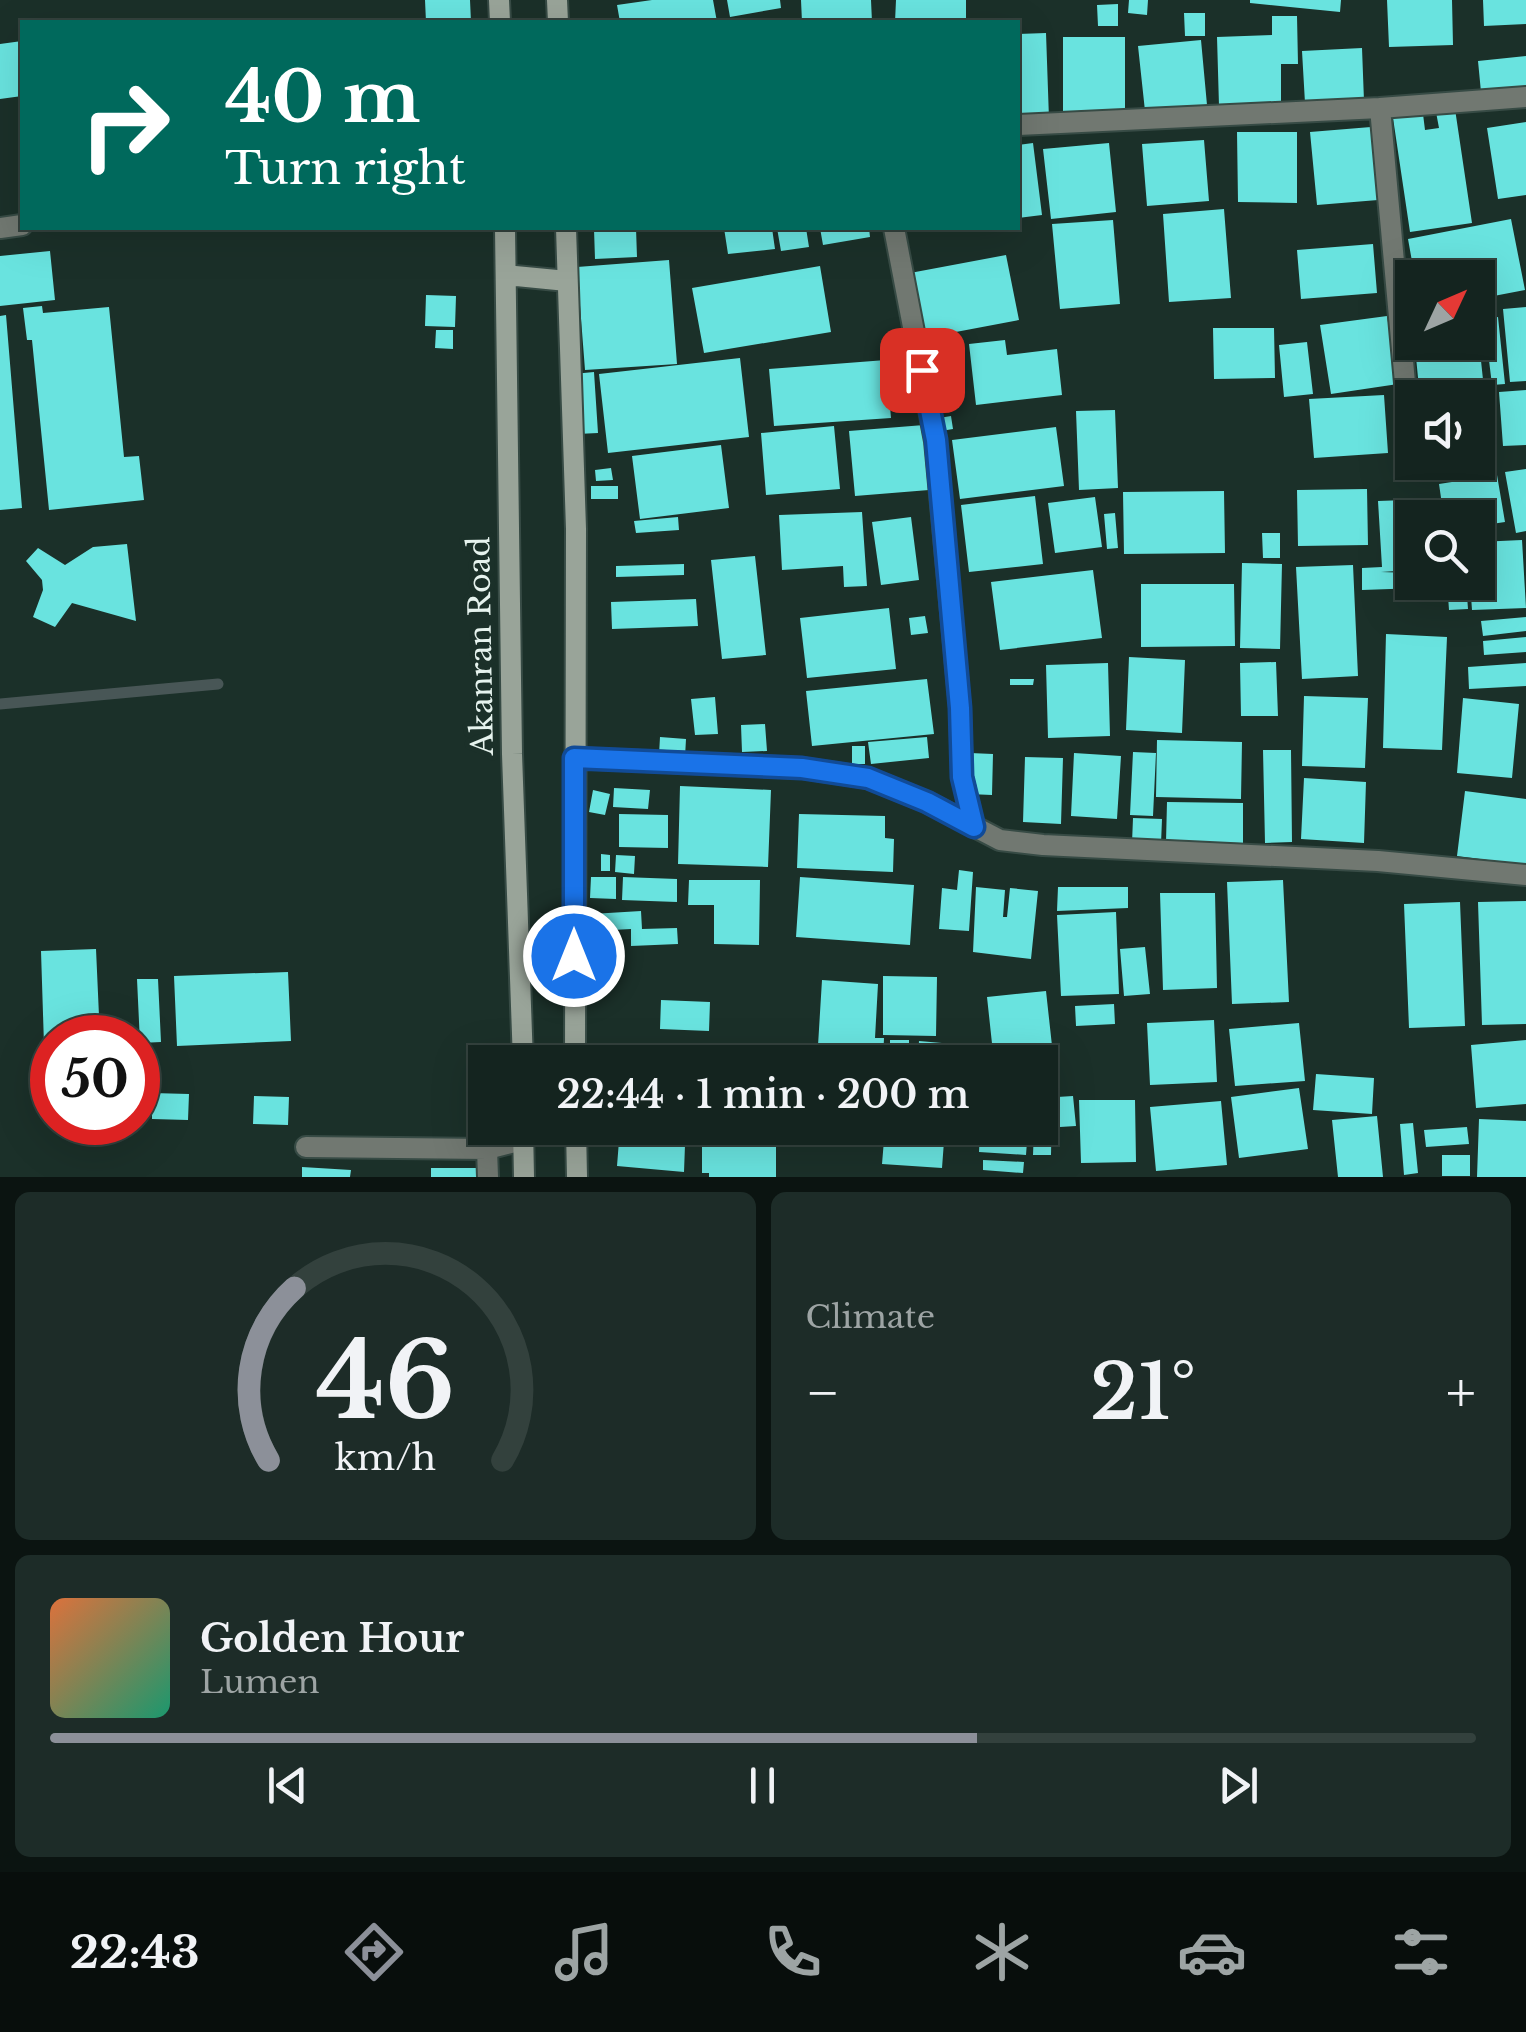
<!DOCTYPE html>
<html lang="en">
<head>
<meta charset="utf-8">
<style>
	:root { --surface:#14241f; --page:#1d2c28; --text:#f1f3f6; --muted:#9da4a4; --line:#33413d; --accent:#8c9099 }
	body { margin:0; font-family:"Libre Baskerville",serif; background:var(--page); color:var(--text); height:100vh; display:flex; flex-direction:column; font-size:38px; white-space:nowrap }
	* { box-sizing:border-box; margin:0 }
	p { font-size:32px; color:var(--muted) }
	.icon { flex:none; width:55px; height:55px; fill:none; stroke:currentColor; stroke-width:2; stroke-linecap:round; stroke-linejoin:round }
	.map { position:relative; height:1177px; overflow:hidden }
	.side { display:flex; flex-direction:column; gap:15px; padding:15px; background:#0b1411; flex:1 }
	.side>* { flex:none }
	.hud { position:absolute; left:20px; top:20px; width:1000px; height:210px; border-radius:0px; box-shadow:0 10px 40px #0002,0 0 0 2px var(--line); background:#00695c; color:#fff; overflow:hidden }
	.needle { width:65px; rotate:46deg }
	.buttons { position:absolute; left:1395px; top:260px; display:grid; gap:20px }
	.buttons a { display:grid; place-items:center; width:100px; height:100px; border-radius:0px; background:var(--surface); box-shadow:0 10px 40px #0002,0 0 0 2px var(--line); font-size:50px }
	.speed { position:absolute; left:30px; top:1015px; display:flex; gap:20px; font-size:50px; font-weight:700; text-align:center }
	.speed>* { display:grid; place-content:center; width:130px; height:130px; border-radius:50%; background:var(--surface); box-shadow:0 10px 40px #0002,0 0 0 2px var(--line); line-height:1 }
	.speed .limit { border:15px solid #d22; background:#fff; color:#111 }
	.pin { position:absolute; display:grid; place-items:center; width:85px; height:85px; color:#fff; margin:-42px; border-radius:20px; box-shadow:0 5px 15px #0006 }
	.me { position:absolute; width:110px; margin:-55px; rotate:0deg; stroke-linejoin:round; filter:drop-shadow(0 0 8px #0008) }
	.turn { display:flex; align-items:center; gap:35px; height:210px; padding:0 40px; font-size:45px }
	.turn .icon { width:130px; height:130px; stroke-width:2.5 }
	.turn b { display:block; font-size:70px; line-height:85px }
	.big { font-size:75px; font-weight:600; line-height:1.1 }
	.side .tile { flex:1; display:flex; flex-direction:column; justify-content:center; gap:15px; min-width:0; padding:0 35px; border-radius:15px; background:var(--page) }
	.side .dial { align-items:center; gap:0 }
	.dial svg { height:260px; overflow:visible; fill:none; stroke:var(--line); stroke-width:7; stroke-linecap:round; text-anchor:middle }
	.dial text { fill:var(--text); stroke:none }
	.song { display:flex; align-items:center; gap:30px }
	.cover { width:120px; height:120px; border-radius:15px; background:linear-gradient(135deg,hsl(20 70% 55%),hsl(160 70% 35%)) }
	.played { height:10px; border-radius:5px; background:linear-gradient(90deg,var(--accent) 65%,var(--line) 65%) }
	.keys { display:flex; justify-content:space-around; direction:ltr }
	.heat { display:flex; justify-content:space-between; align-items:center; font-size:55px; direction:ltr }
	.side .tiles { flex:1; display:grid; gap:15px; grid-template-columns:1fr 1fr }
	.tile:last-child { grid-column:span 2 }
	.trip { position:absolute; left:468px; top:1045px; width:590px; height:100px; border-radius:0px; background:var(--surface); box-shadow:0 10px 40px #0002,0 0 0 2px var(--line); font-weight:600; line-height:100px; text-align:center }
	.tabs { display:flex; height:160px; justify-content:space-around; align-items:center; background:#080e0c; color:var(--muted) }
	.tabs .icon { width:70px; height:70px }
	.tabs .current { color:var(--accent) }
	.tabs b { font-size:45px; color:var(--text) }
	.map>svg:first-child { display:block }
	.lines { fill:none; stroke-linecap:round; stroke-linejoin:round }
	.stream { stroke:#485656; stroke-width:11 }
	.building { fill:#69e3df }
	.service-casing { stroke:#374b45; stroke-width:24 }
	.minor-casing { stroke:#374b45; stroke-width:24 }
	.tertiary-casing { stroke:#374b45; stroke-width:24 }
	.secondary-casing { stroke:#374b45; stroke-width:24 }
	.service { stroke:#717871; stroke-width:20 }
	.minor { stroke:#717871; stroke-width:20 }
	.tertiary { stroke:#717871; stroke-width:20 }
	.secondary { stroke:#99a499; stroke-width:20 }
	.route-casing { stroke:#114b97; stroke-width:25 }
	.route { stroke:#1a73e8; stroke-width:18 }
	.labels { text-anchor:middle; stroke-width:10; stroke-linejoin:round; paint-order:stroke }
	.street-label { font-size:30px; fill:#e6f3ee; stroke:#1b3029 }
</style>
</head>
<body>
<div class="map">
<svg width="1526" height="1177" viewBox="0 0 1526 1177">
	<rect width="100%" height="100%" fill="#1b3029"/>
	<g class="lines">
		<!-- stream -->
		<path class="stream" d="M0 704 218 684"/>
	</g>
	<!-- building -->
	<path class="building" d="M425 0H470L471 22H426Z
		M652 0H713L717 22H620L617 5Z
		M727 0H780L781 8 730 17Z
		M801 0H871L872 22H802Z
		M896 0H966V22H895Z
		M1129 0H1148L1147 15 1128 13Z
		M1250 0H1341L1340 12 1250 3Z
		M1387 0H1452L1453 45 1389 47Z
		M1483 0H1526V24L1484 26Z
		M1118 4V26H1098L1097 5Z
		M1184 13H1205V36H1185Z
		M1272 16H1297L1298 64H1281V105L1219 106 1217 37 1272 35Z
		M1046 33 1049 119 1018 120V34Z
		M1063 37H1125V116H1063Z
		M1201 40 1207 105 1145 111 1138 46Z
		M22 41V96L0 99V44Z
		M1362 48 1364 101 1305 103 1302 51Z
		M1526 56V88L1481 92 1478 61Z
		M1455 109 1472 223 1410 232 1393 118 1423 114 1425 130 1439 128 1436 112Z
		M1526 122V195L1498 199 1487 128Z
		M1371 127 1378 200 1317 205 1310 132Z
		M1237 132H1297V203L1238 202Z
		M1204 140 1209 201 1147 206 1142 144Z
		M1033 143 1042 215 1018 218V145Z
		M1109 143 1116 212 1051 219 1043 149Z
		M1224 209 1231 298 1169 302 1163 214Z
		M1511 219 1525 290 1478 299V278H1415L1408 239Z
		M1113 220 1120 304 1060 309 1052 224Z
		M636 228 637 257 595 259 594 229Z
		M724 228H772L775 249 728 254Z
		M777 228H806L809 247 781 251Z
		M820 228H869L870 237 823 245Z
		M1373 244 1377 293 1301 299 1297 250Z
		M50 251 55 300 0 306V256Z
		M1006 255 1019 320 924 338 910 273Z
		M669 260 677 364 585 370 577 267Z
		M820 266 831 332 704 353 692 288Z
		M426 295 456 296 455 327 425 326Z
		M42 306 43 313 109 307 124 457 139 456 144 500 49 510 32 340H27L23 308Z
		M1526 307V381L1510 382 1503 309Z
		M6 315 22 508 0 510V316Z
		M1387 316 1398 384 1331 394 1320 325Z
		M1498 317 1505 384 1492 385 1484 319Z
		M1213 328H1274L1275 378 1214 379Z
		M436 330H453V349L435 348Z
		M1005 340 1007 355 1057 349 1062 395 976 405 969 344Z
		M1307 342 1313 394 1284 397 1279 345Z
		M1456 342H1479L1492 464 1452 468V462H1478V398H1420L1415 347Z
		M740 358 749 437 608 453 599 374Z
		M886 360 891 418 774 426 769 369Z
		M594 372 598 433 577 434 573 374Z
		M1526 390V445L1503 446 1499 392Z
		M1384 395 1388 453 1314 458 1309 399Z
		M1115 410 1118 488 1079 490 1076 411Z
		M951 416 953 429 941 431 939 418Z
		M924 425 929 490 855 496 849 431Z
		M834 426 840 489 766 495 761 433Z
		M1056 427 1064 486 960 499 952 440Z
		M721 445 729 508 640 519 632 456Z
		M611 468 613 480 596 481 595 470Z
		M1526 469V531L1516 533 1505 472Z
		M1497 475 1505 522 1478 526V518H1444L1439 484Z
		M591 486H618V499H591Z
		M1367 489 1368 545 1298 546 1297 490Z
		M1224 491 1225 553 1124 554 1123 492Z
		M1035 496 1043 564 969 572 961 505Z
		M1095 497 1102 547 1055 553 1048 503Z
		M1433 499 1434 518H1412V570L1381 572 1412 573V582H1419V588L1362 590V568L1382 567 1378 501Z
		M862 512 867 586 844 587 843 566 782 570 779 515Z
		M1115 513 1118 548 1107 549 1104 514Z
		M678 517 679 530 636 533 634 521Z
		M911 517 919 580 881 585 872 522Z
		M1262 533H1280V558H1263Z
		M1522 540 1526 608 1472 610 1470 582H1478V542Z
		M127 544 136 621 72 603 55 627 33 617 43 590 42 580 26 561 38 548 65 565 93 547Z
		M755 556 766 655 722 659 711 560Z
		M1242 563 1282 564 1280 649 1240 648Z
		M684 564V575L616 577V566Z
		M1353 565 1358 676 1302 679 1296 567Z
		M1093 570 1102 638 1000 650 991 582Z
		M1447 582H1466L1468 609 1449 610Z
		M1141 584H1234L1235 646 1141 647Z
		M696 599 698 626 612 629 611 602Z
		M889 608 896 669 807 678 800 618Z
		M925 616 928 633 911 635 909 618Z
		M1526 617V631L1483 636 1481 621Z
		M1386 634 1447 637 1442 750 1383 748Z
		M1526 637V652L1484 655 1483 641Z
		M1129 657 1185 660 1182 733 1126 730Z
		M1276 662 1278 716H1241L1240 663Z
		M1108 663 1110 736 1048 738 1046 665Z
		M1526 663V686L1469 689 1468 667Z
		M927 679 934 734 812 746 806 691Z
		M1010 679H1034L1033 685H1010Z
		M1304 696 1368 698 1365 768 1302 766Z
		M715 697 718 734 695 735 691 699Z
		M1463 698 1519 704 1512 778 1457 773Z
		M765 724 767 751 742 752 741 725Z
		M660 737 686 739 685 757 659 755Z
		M927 737 929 758 871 764 868 742Z
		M1157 740 1242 742 1241 799 1156 797Z
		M852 746H865V764H852Z
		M1263 750H1291L1292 842 1265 843Z
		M1133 752 1156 753 1153 816 1130 815Z
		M970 753 993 754 992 795 969 794Z
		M1074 753 1121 756 1117 819 1071 816Z
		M1025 757 1063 758 1061 824 1023 822Z
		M1304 778 1366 782 1364 843 1301 839Z
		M680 786 771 790 768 867 678 864Z
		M614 788 650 790 648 809 613 807Z
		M593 790 610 794 605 815 589 812Z
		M1465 791 1526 799V865L1457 856Z
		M1167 802 1243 803V843L1166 842Z
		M619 814 668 815V848L619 847Z
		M799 814 885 816V838L894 839 893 872 797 868Z
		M1133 818 1162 819 1161 844 1132 843Z
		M601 854 610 855V871H601Z
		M616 855 635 856 634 874 615 872Z
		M959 870 973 872 969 931 939 929 942 888 957 890Z
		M591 877H616V899L590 898Z
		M623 877 677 879V902L622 900Z
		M800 877 914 885 910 945 796 937Z
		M689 880H760L759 945 714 944V905H688Z
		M1283 880 1289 1002 1232 1004 1227 882Z
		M976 887 1005 890 1003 917H1007L1010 888 1038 891 1031 959 973 952Z
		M1058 887H1128V908L1057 911Z
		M1160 893H1215L1217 988 1163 990Z
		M1526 901V1024L1482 1025 1478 902Z
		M1460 902 1465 1026 1409 1028 1404 904Z
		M641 911 642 929 677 928 678 944 631 946V929L576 932 575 915Z
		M1116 912 1119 994 1061 996 1057 915Z
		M1145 947 1150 994 1124 996 1120 949Z
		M96 949 100 1038H52V1045H44L41 951Z
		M288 972 291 1041 177 1046 174 976Z
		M883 976 937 977 936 1036 883 1035Z
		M137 979H158L161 1042 140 1043Z
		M822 980 878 984 875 1038H884L883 1060 817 1062Z
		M1046 991 1055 1073 1040 1075V1062H994L987 997Z
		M661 1000 710 1002 709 1031 660 1029Z
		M1114 1004 1115 1024 1076 1026 1075 1006Z
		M1214 1020 1217 1082 1150 1085 1147 1023Z
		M1299 1023 1305 1081 1235 1086 1229 1029Z
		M890 1040H909V1052L890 1051Z
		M1526 1040V1104L1476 1108 1471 1045Z
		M919 1041 942 1043 941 1057 918 1055Z
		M712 1043 776 1046 775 1062H711Z
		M784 1043 801 1044 800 1062H782Z
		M1316 1074 1374 1078 1372 1114 1313 1110Z
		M1299 1088 1308 1149 1239 1158 1231 1097Z
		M152 1093 189 1094 188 1120 152 1119Z
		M254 1096 289 1097 288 1125 253 1124Z
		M1073 1096 1076 1126 1060 1127 1057 1097Z
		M1040 1099H1052L1051 1155H1033L1034 1128H1040Z
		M1079 1100H1135L1136 1162 1081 1163Z
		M1221 1101 1227 1165 1156 1171 1150 1107Z
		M1377 1116 1383 1177H1338L1332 1120Z
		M1479 1119 1526 1121V1177H1477Z
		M1413 1123 1418 1173 1404 1175 1400 1124Z
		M1467 1127 1469 1144 1426 1147 1424 1130Z
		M620 1128H695L693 1146 685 1145 684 1172 617 1166Z
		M717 1128H757V1138L716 1137Z
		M885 1128H945L942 1168 882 1164Z
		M980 1128H1028L1026 1155 979 1152Z
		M702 1139 776 1141V1177H709V1173H702Z
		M1442 1155H1470V1176H1442Z
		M983 1160 1024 1162 1023 1173 983 1170Z
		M302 1167 351 1170 350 1177H302Z
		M431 1168H477V1177H431Z"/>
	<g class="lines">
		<!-- service casing -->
		<g class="service-casing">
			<path id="service" d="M306 1147 487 1149 523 1140
				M487 1149 488 1177"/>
		</g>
		<!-- minor casing -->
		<g class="minor-casing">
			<path id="minor" d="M1380 108 1412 460
				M1018 125 1380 108 1526 97
				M894 228 935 441 960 708 962 777 974 827
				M574 758 802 768 868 778 927 802 1000 840 1043 845 1378 861 1526 875"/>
		</g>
		<!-- tertiary casing -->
		<g class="tertiary-casing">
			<path id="tertiary" d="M0 228 22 225"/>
		</g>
		<!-- secondary casing -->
		<g class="secondary-casing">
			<path id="secondary" d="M499 0 500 22
				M557 0 558 22
				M505 228 512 754 523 1062
				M566 228 576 529 575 1062
				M506 275 567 281
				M523 1128 524 1177
				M576 1128 577 1177"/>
		</g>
		<!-- service -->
		<use href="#service" class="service"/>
		<!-- minor -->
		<use href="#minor" class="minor"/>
		<!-- tertiary -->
		<use href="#tertiary" class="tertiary"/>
		<!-- secondary -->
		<use href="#secondary" class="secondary"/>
	</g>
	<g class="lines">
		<!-- route casing -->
		<g class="route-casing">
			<path id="route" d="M574 956V758L802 768 868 778 927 802 974 827 962 777 960 708 936 440 922 370"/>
		</g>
		<!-- route -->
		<use href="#route" class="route"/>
	</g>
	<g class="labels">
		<!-- street labels -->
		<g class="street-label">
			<text transform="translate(481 646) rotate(-91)" y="10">Akanran Road</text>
		</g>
	</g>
</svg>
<div class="buttons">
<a><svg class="needle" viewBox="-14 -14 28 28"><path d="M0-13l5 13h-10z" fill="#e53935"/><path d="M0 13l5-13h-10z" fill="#9da4a4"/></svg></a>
<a><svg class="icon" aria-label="sound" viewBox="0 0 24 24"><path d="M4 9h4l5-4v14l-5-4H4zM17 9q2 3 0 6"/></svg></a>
<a><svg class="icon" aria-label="search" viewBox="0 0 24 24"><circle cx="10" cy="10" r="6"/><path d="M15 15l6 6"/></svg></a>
</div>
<div class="speed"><div class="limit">50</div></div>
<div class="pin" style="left:922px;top:370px;background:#d93025"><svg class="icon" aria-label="arrive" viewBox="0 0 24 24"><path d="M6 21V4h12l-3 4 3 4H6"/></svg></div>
<svg class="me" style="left:574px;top:956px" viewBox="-20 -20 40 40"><circle r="17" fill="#1a73e8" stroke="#fff" stroke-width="3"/><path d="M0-11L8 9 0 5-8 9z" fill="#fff"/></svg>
<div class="trip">22:44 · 1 min · 200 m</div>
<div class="hud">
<div class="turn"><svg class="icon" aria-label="right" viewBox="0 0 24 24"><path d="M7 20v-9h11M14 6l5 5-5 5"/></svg><div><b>40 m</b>Turn right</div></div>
</div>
</div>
<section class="side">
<div class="tiles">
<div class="tile dial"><svg viewBox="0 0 100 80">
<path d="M14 69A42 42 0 1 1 86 69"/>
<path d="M14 69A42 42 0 0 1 22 16" stroke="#8c9099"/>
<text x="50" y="56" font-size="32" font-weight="700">46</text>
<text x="50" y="72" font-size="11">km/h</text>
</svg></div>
<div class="tile"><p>Climate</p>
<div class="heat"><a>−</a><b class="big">21°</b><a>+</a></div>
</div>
<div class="tile">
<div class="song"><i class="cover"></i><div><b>Golden Hour</b><p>Lumen</p></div></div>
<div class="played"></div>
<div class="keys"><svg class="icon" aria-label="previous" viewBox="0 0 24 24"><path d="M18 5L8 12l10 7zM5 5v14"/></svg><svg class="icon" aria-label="pause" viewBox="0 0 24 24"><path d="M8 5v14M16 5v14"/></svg><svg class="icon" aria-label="next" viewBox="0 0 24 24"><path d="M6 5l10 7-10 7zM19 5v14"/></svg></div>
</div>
</div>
</section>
<nav class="tabs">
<b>22:43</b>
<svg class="icon current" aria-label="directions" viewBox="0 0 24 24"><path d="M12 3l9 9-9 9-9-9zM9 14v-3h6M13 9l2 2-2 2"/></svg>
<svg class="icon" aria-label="music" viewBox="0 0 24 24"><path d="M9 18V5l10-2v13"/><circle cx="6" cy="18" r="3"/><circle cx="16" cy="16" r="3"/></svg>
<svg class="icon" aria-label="phone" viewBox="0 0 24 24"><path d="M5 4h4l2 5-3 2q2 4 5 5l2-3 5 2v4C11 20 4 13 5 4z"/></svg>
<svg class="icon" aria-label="climate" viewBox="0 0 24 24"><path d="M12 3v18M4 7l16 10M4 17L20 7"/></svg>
<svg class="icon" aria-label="car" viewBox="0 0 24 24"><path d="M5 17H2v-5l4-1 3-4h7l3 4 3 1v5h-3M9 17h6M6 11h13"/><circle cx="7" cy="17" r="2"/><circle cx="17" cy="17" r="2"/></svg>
<svg class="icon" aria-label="filters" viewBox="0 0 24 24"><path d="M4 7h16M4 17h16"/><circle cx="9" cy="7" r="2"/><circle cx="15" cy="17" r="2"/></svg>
</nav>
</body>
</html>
